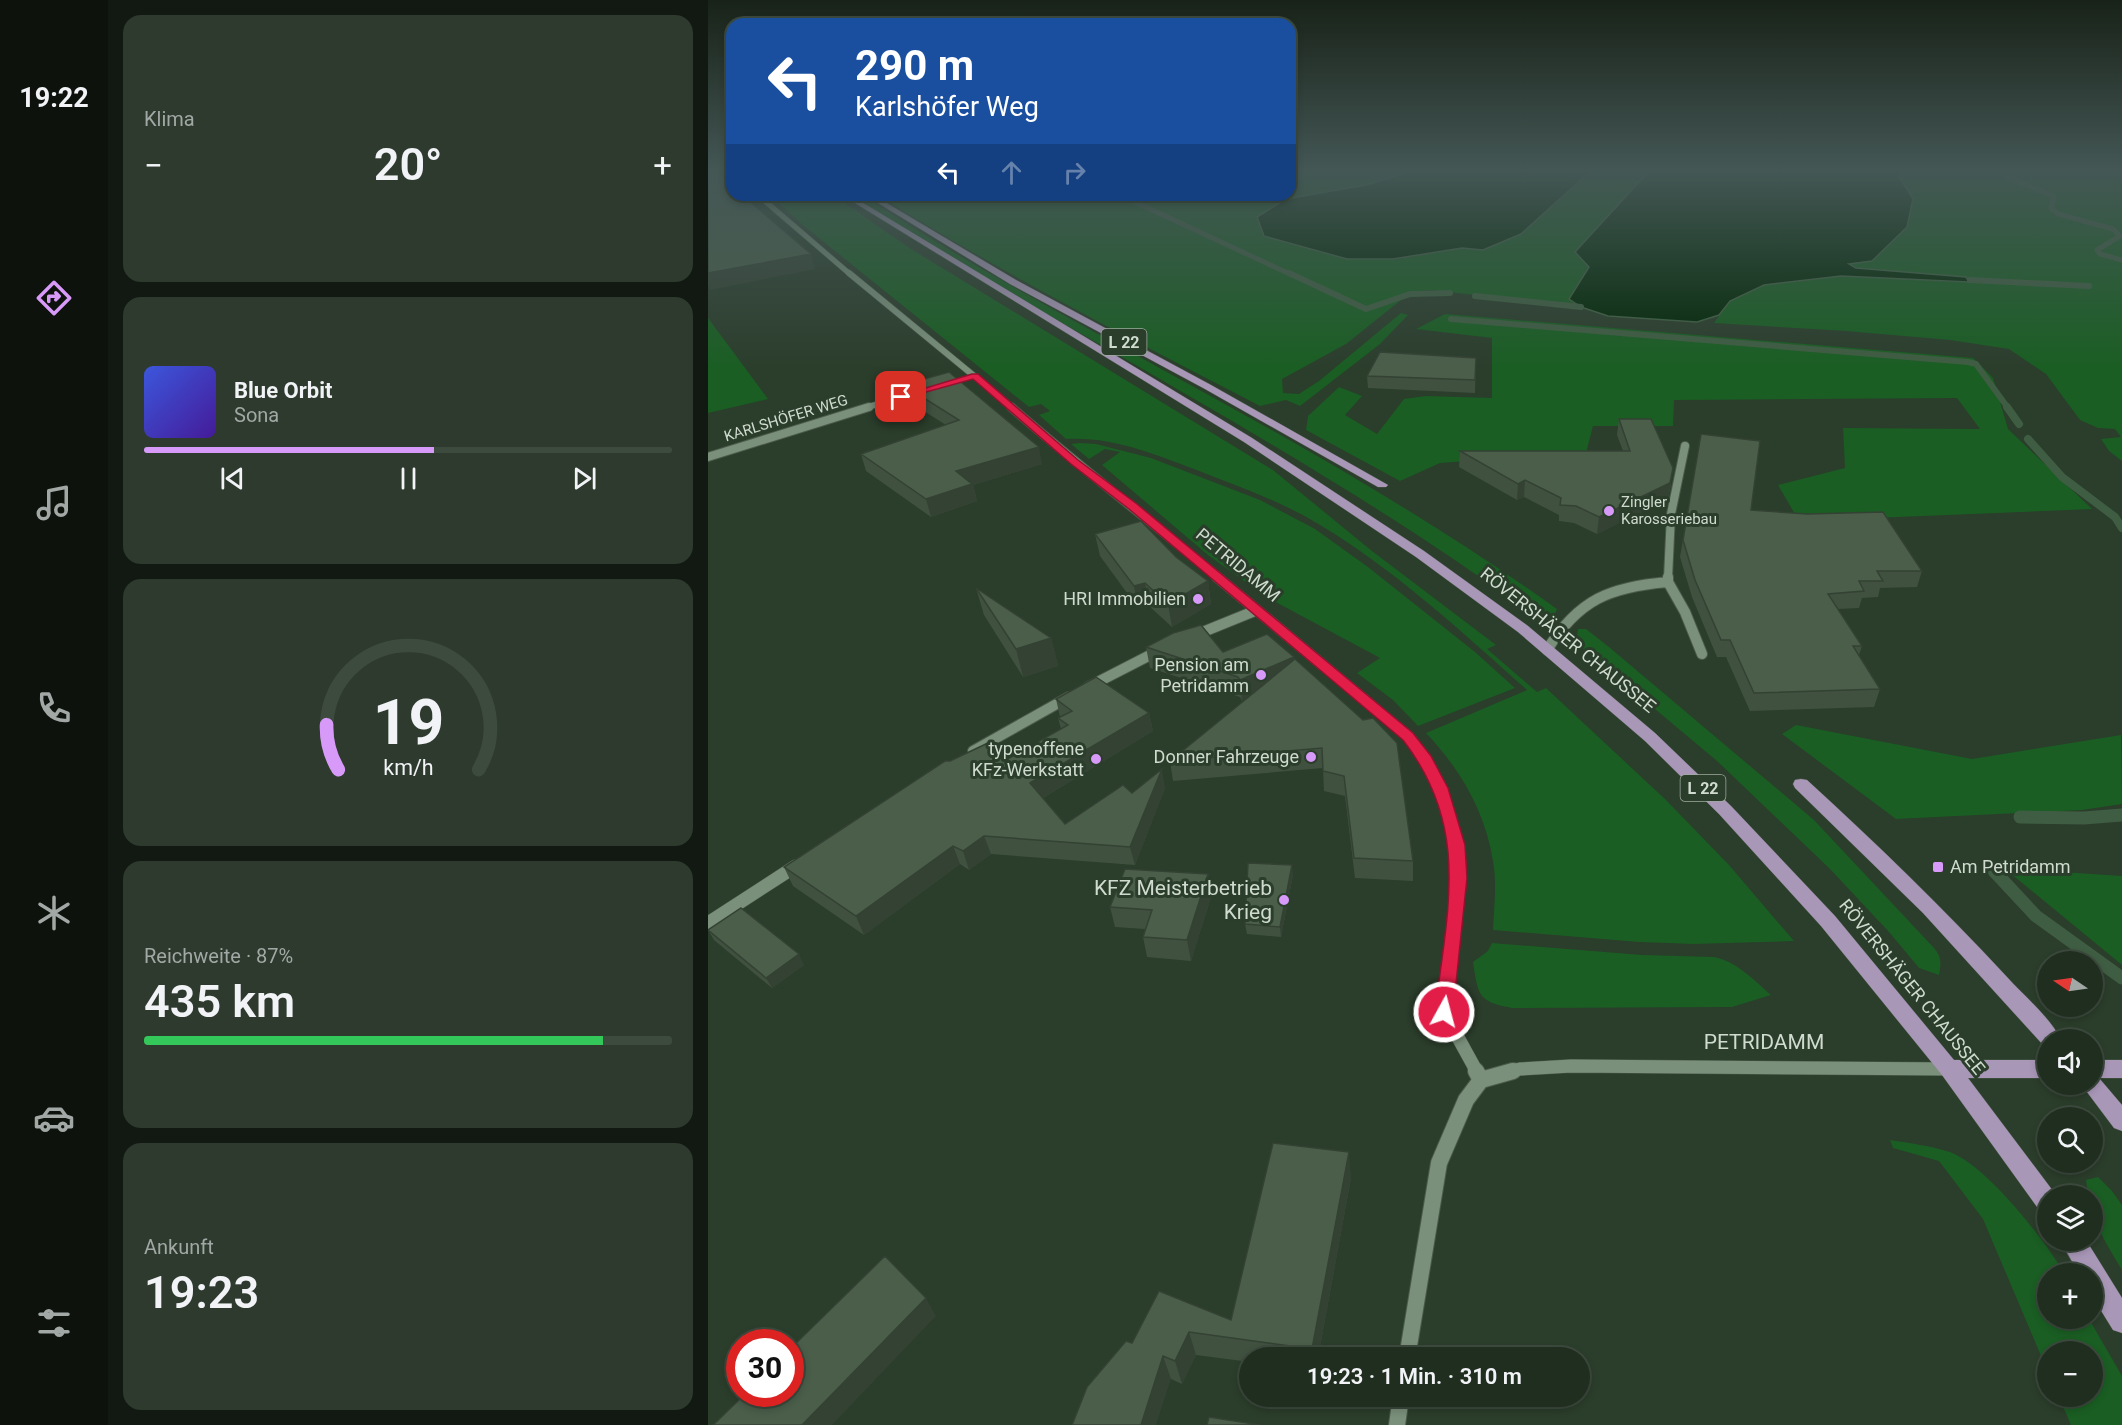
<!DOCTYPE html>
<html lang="de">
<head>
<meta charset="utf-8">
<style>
	:root { --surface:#202e20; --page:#2d3a2d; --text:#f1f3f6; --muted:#a2a8a5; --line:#3d4a3e; --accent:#d89af8 }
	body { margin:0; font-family:Roboto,sans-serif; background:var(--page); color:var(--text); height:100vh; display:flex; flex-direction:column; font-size:22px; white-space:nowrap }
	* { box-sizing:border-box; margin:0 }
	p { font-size:20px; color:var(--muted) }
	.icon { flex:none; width:33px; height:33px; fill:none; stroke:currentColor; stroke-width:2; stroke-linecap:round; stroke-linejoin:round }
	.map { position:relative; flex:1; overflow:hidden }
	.panel { display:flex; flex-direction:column; gap:15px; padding:15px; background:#121912; width:600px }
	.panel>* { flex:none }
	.hud { position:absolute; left:18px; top:18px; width:570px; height:183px; border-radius:18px; box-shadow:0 3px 9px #0003,0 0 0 2px var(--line); background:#1a4fa0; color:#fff; overflow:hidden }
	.needle { width:39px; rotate:283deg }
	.buttons { position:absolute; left:1329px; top:951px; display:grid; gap:12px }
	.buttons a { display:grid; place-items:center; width:66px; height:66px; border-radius:50%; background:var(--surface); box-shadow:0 3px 9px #0003,0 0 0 2px var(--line); font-size:30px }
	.speed { position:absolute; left:18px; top:1329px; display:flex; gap:12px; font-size:30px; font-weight:700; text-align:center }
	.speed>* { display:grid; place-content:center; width:78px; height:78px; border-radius:50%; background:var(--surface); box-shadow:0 3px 9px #0003,0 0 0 2px var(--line); line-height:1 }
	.speed .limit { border:9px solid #d22; background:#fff; color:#111 }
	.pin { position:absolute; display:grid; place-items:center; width:51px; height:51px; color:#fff; margin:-26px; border-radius:12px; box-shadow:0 3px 9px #0006 }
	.me { position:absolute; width:66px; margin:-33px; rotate:7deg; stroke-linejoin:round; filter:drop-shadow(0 0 4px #0008) }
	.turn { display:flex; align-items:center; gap:21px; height:126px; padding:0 30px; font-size:27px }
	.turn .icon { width:78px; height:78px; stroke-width:2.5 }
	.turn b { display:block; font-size:42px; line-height:51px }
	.lanes { display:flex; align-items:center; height:57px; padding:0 30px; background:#0003; justify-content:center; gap:30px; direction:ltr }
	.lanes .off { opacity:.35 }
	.big { font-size:45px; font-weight:600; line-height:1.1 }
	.panel .card { flex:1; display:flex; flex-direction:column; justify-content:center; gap:9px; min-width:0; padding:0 21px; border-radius:18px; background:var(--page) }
	.panel .dial { align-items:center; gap:0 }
	.dial svg { height:156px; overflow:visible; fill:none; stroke:var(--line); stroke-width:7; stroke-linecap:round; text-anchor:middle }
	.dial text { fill:var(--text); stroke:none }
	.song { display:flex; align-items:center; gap:18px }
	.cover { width:72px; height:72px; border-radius:9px; background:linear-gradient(135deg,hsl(230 70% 55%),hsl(260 70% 35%)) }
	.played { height:6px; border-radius:3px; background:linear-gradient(90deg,var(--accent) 55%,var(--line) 55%) }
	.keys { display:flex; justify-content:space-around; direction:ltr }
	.heat { display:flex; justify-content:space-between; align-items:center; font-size:33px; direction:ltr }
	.charge { height:9px; border-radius:4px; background:linear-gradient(90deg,#34c759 87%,var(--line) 0) }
	.trip { position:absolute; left:531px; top:1347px; width:351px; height:60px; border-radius:30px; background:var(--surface); box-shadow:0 3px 9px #0003,0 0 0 2px var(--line); font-weight:600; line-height:60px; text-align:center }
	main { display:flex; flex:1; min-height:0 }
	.dock { display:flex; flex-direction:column; width:108px; justify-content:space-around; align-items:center; background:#0d120d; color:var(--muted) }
	.dock .icon { width:42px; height:42px }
	.dock .on { color:var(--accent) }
	.dock b { font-size:27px; color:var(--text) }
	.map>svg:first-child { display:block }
	.green { fill:#1a5e23 }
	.water { fill:#012705; stroke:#3f5d42; stroke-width:1.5 }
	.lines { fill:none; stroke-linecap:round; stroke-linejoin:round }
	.stream-far3 { stroke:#3f5d42; stroke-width:5 }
	.stream-far2 { stroke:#3f5d42; stroke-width:6 }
	.stream-far1 { stroke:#3f5d42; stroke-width:8 }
	.stream { stroke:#3f5d42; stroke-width:13 }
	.minor-far5-casing { stroke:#4b5b4b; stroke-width:6 }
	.minor-far4-casing { stroke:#4b5b4b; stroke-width:7 }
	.minor-far3-casing { stroke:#4b5b4b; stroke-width:10 }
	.minor-far2-casing { stroke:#4b5b4b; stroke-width:12 }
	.minor-far1-casing { stroke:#4b5b4b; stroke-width:14 }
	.minor-casing { stroke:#4b5b4b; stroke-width:18 }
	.major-casing { stroke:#4b5b4b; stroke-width:1 }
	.minor-far5 { stroke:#7a907b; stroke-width:5 }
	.minor-far4 { stroke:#7a907b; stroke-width:6 }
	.minor-far3 { stroke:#7a907b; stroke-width:8 }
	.minor-far2 { stroke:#7a907b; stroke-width:10 }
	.minor-far1 { stroke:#7a907b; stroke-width:13 }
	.minor { stroke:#7a907b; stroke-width:16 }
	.major { fill:#a997b8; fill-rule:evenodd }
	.wall { fill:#405140 }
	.shaded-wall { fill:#344234 }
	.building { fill:#4a5e4a; stroke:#344234; stroke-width:1.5 }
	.route { fill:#e11d48; stroke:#92132f; stroke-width:1.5 }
	.poi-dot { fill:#d89af8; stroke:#2b3d2b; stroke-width:2 }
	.labels { text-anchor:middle; stroke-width:6; stroke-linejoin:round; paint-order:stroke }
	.far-street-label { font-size:15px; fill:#cfdbcf; stroke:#2b3d2b }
	.far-poi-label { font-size:15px; fill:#cfdbcf; stroke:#2b3d2b; text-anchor:start }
	.shield { fill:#2b3d2b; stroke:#9eac9e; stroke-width:1.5 }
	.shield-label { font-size:16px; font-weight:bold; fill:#cfdbcf }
	.street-label { font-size:18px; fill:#cfdbcf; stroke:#2b3d2b }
	.poi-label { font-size:18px; fill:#cfdbcf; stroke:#2b3d2b; text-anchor:end }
	.near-poi-label { font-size:21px; fill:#cfdbcf; stroke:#2b3d2b; text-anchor:end }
	.near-street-label { font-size:21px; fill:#cfdbcf; stroke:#2b3d2b }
</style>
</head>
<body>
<main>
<nav class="dock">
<b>19:22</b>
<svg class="icon on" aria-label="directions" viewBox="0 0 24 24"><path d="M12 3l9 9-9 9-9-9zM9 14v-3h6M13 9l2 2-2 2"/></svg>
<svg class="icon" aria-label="music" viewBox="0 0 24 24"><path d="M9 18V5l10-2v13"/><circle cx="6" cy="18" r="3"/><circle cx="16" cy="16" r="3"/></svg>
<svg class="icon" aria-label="phone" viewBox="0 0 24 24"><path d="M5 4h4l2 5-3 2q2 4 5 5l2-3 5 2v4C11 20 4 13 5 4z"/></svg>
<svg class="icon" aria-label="climate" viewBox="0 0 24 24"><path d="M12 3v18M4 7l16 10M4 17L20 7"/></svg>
<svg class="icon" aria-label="car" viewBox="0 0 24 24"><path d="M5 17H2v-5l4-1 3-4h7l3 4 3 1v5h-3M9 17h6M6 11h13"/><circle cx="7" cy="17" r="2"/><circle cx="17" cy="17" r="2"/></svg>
<svg class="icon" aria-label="filters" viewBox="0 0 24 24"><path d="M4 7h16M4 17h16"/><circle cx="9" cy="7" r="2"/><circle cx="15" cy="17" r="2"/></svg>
</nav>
<section class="panel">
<div class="card"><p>Klima</p>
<div class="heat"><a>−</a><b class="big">20°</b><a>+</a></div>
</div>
<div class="card">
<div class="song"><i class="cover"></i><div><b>Blue Orbit</b><p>Sona</p></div></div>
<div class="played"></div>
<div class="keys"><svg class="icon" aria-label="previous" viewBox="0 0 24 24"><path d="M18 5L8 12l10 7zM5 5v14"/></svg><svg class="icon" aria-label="pause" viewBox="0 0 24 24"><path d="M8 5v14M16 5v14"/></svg><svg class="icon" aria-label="next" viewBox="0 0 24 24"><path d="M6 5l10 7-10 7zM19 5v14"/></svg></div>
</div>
<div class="card dial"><svg viewBox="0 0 100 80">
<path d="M14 69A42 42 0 1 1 86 69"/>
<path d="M14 69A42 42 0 0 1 8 46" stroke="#d89af8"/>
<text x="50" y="56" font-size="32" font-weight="700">19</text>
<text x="50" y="72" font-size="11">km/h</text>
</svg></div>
<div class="card"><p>Reichweite · 87%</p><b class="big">435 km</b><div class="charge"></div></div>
<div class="card"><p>Ankunft</p><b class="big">19:23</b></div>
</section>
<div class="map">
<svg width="1414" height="1425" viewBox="0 0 1414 1425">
	<rect width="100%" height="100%" fill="#2b3d2b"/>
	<!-- green -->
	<path class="green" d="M582 170H708L658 185 685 260 754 248 775 250 846 206 884 170H942L930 185 861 298 873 307 723 290 703 292 638 344 574 379 575 393 591 394 611 381 693 313 700 315 672 344 592 406 578 400 552 406C423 339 293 273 170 195H582Z
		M1194 170H1414V461L1401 451 1393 439 1413 437 1407 429 1390 428 1372 420 1338 374 1301 349 1242 340 1138 331 1006 323 1022 301 1056 285 1133 276 1261 282 1148 268 1140 264Z
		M62 195H125L203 249 565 470 664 551 788 645 779 649 829 692 838 688 958 800 1021 865 1086 941 986 944 931 942 785 930C786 908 789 883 785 861 777 811 752 769 718 733L819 690C754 632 687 570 612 525 573 501 529 486 486 469 447 454 402 436 358 439L331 415 342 411 333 404 321 407 96 226Z
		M145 195H154C252 260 354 314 457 371 591 444 725 520 849 609L847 614 839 621 832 620C691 516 537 428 386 341 305 294 222 249 145 195Z
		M737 314 1265 358 1285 378 1300 429 1384 509 1091 521 1070 485 1137 468 1135 428 1272 429 1249 398 966 400 965 426H885L878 453 732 463 692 481 598 430 600 416 631 387 654 396 637 415 669 434 696 399 718 396 784 398V338L708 329Z
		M0 318 60 399 0 413Z
		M372 443 388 444 443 458 552 500 607 529 660 567 767 652 807 688 710 726 685 700 649 673 672 658 560 598 500 555 394 465 412 452 397 449 381 459 363 444Z
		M870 629H878L901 647 1106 820 1226 948C1234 957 1233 964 1231 975L1211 968 1181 932 1122 869 1009 761 868 643Z
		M1088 725 1264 759 1413 735 1414 804 1374 810 1188 819 1074 734Z
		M1296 868 1414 876V965Z
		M784 943 934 955 1006 957C1028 961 1046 980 1063 995L1024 1007 804 1008C770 1002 770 995 765 962L780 951Z
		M1182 1140C1202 1143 1223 1146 1242 1152 1279 1166 1336 1239 1356 1273L1340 1274V1318L1381 1319 1414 1376V1425H1363L1351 1397 1384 1396V1352H1340L1339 1370 1275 1219 1231 1161 1185 1148Z
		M1390 1177 1404 1191 1414 1205V1270C1400 1246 1384 1224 1384 1196L1380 1195 1378 1180Z"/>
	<!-- water -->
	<path class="water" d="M708 170H884L813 234 775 250 754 248 685 259H639L556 236 549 217 578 199 658 185Z
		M942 170H1194L1190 175 1205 199 1199 227 1164 261 1141 264 1148 268 1258 277 1261 282 1133 276 1056 285 1022 301 1011 315 989 322 900 316 873 307 861 299 881 267 867 252Z"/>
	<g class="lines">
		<!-- stream-far3 -->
		<path class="stream-far3" d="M1307 170 1296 173 1301 178 1346 196 1343 208 1350 214 1405 229 1412 236 1389 250 1392 254 1414 260
			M412 195 584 275"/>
		<!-- stream-far2 -->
		<path class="stream-far2" d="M581 273 658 309 702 294 742 293
			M1262 280 1381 286
			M767 296 873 307
			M743 319 1260 362 1268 364 1300 408"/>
		<!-- stream-far1 -->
		<path class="stream-far1" d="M1299 407 1311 424
			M1320 439 1354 477 1407 517 1414 528"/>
		<!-- stream -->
		<path class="stream" d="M1312 817 1376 818 1414 815
			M1286 871 1328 916 1414 978"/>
		<!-- minor-far5 casing -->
		<g class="minor-far5-casing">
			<path id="minor-far5" d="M50 195 143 275"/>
		</g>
		<!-- minor-far4 casing -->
		<g class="minor-far4-casing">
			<path id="minor-far4" d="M141 273 305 408
				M157 408 212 391"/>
		</g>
		<!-- minor-far3 casing -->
		<g class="minor-far3-casing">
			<path id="minor-far3" d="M303 407C371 466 442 521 511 578
				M0 457 161 407
				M960 578 963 514 977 446"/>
		</g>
		<!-- minor-far2 casing -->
		<g class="minor-far2-casing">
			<path id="minor-far2" d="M509 577 700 736 718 759 734 795
				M960 582 977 612 994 654
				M485 636 549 610
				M839 650C871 599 902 587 960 582V577
				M380 687 452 650
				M265 751 361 697"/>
		</g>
		<!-- minor-far1 casing -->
		<g class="minor-far1-casing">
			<path id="minor-far1" d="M734 794 749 845 751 878 736 1012 769 1072
				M0 923 88 866
				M800 1072 812 1069 863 1066 1241 1069"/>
		</g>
		<!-- minor casing -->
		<g class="minor-casing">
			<path id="minor" d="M768 1071 773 1080
				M699 1358 731 1163 758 1100 773 1080 805 1071
				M689 1425 693 1396"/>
		</g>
		<!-- major casing -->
		<g class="major-casing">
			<path id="major" d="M134 195H142L544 438 716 551 820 626 947 733 1023 806 1127 916 1246 1060H1340V1078H1260L1348 1195 1340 1196V1214L1332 1211 1234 1075 1113 926 1011 814 937 741 810 632 708 557 536 442Z
				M157 195H165L308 280 503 385 680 485 678 487H670L497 389 302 284Z
				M1093 779 1099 780C1168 843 1235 908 1299 977 1315 995 1343 1018 1353 1040H1340V1047L1336 1046 1215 913 1087 788 1085 784 1087 780Z
				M1384 1060H1414V1078H1391L1414 1105V1131L1406 1128 1373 1084H1384Z
				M1352 1240H1378L1414 1298V1333L1405 1330 1384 1296V1274H1371Z"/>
		</g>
		<!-- minor-far5 -->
		<use href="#minor-far5" class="minor-far5"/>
		<!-- minor-far4 -->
		<use href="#minor-far4" class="minor-far4"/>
		<!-- minor-far3 -->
		<use href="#minor-far3" class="minor-far3"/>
		<!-- minor-far2 -->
		<use href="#minor-far2" class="minor-far2"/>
		<!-- minor-far1 -->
		<use href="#minor-far1" class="minor-far1"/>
		<!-- minor -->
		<use href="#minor" class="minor"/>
		<!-- major -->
		<use href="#major" class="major"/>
	</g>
	<!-- wall -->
	<path class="wall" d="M768 358 767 393 660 388 659 376Z
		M195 385 334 464 265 485 269 501 223 517 158 471 153 454 238 425 200 401Z
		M911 419 963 484 960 499 889 534 866 523 851 521V515L816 497 809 500 751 467 752 451H915L909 435Z
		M993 434 1043 510 1214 571 1209 587 1172 588 1170 597 1154 598 1151 608 1130 609 1154 646 1151 655 1172 689 1166 707 1042 711 1018 657H1009L984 597 972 557Z
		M387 534 468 557 500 581 503 604 464 627 441 606 430 608 392 556Z
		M268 588 343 638 350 666 315 677 276 615Z
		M438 647 515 652 586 660 705 861V881L647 878 637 796 616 791 615 768 465 781 462 761 538 699 534 701 532 697 442 668Z
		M348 699 441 713 445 731 335 798 357 824 424 793 457 788 427 865 283 854 261 870 252 864 156 935 85 886 76 867 296 761 353 729 350 718 352 717Z
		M500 874 504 894 483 961 439 957 435 937 437 929 407 927 402 907Z
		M585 875 573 937 539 934 537 924Z
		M0 930 96 965 64 988 6 940Z
		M643 1178 610 1358H542V1362L488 1355 474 1384 463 1379 424 1343 523 1320Z"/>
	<!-- shaded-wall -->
	<path class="shaded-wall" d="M103 254 107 269 2 290 0 285V273Z
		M331 447 334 464 265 485 269 501 223 517 218 499 248 471Z
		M965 468 960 499 889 534 891 517Z
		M817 480 816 497 809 500 810 484Z
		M500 581 503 604 464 627 460 604Z
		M437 583 441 606 430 608 426 586Z
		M343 638 350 666 315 677 308 649Z
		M586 657 588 678 534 701 532 680Z
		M441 713 445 731 328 802 322 783Z
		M454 769 457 788 427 865 422 847Z
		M276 836 283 854 261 870 255 851Z
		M245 846 252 864 156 935 148 916Z
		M584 865 585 875 573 937 572 927Z
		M500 874 504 894 483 961 479 940Z
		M91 954 96 965 64 988 58 978Z
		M641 1152 643 1178 610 1358H605L604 1349Z
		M218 1298 228 1316 124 1425H94Z
		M481 1332 488 1355 474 1384 467 1361Z
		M455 1356 463 1379 448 1425H433Z"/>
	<!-- building -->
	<path class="building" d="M0 170H8L24 185V195H34L103 254 0 273Z
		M672 352 768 358 767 380 659 376Z
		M241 372 331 447 248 471 264 484 218 499 153 454 251 420 195 385Z
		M911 419H943L965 468 962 483 891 517 868 506 852 505 853 498 817 480 810 484 752 451H922Z
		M993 434 1052 441 1043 510 1099 514 1175 512 1214 571H1169L1175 581H1151L1156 591 1120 594 1154 646H1145L1172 689 1046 693 1022 640H1013L987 580 975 540Z
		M433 521 468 557 500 581 460 604 437 583 426 586 387 534Z
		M268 588 343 638 308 649Z
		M493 625 515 652 559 634 586 657 532 680 530 677 438 647 465 633Z
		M587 659 655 720 665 718 689 743 705 861 646 858 636 776 615 771 614 748 462 761Z
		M388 677 441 713 322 783 357 824 415 785 424 793 454 769 422 847 276 836 255 851 245 846 148 916 76 867 237 761H242L280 743 296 761 360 725 350 718 364 711 348 699Z
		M540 863 584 865 572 927 537 924Z
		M417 869 500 874 479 940 435 937 444 910 402 907Z
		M33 908 91 954 58 978 0 930Z
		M565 1143 641 1152 604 1349 481 1332 467 1361 455 1356 433 1425H364L379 1387 418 1341 424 1343 451 1291 523 1320Z
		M177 1256 218 1298 94 1425H5L37 1394H82V1349Z
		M501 1417 552 1425H499Z"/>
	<!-- sky -->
	<linearGradient id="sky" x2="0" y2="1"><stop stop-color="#182218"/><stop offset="0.46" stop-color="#445755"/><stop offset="1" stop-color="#445755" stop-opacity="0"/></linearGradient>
	<rect width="1414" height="369" fill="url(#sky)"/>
	<!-- route -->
	<path class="route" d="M264 374H270L370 460 429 504 705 733 723 756 740 788 757 845 759 878 745 1012 743 1017 736 1019 730 1017 727 1012C739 910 763 828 695 740L421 509 363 464 265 379 193 399 188 397Z"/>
	<!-- markers -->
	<g class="poi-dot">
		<circle cx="901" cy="511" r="6"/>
		<circle cx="490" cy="599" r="6"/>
		<circle cx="553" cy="675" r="6"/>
		<circle cx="603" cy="757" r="6"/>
		<circle cx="388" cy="759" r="6"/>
		<rect x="1224" y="861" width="12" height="12" rx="3"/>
		<circle cx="576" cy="900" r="6"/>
	</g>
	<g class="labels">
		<!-- far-street labels -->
		<g class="far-street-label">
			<text transform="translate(78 418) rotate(-17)" y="5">KARLSHÖFER WEG</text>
		</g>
		<!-- far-poi labels -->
		<g class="far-poi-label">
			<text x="913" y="507">Zingler<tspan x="913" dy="17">Karosseriebau</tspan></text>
		</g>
		<!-- shield labels -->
		<g class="shield">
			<rect x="393.5" y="329" width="45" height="26" rx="4.5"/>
			<rect x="972.5" y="775" width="45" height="26" rx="4.5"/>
		</g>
		<g class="shield-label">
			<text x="416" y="348">L 22</text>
			<text x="995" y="794">L 22</text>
		</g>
		<!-- street labels -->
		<g class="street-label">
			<text transform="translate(530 565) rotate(40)" y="6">PETRIDAMM</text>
			<text transform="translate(860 640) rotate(39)" y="6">RÖVERSHÄGER CHAUSSEE</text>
			<text transform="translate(1204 987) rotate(51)" y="6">RÖVERSHÄGER CHAUSSEE</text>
		</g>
		<!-- poi labels -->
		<g class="poi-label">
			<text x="478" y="605">HRI Immobilien</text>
			<text x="541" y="671">Pension am<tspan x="541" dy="21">Petridamm</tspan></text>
			<text x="376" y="755">typenoffene<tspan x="376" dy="21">KFz-Werkstatt</tspan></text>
			<text x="591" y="763">Donner Fahrzeuge</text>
			<text x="1242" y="873" text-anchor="start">Am Petridamm</text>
		</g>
		<!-- near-poi labels -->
		<g class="near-poi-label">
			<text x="564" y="895">KFZ Meisterbetrieb<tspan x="564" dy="24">Krieg</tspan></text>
		</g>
		<!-- near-street labels -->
		<g class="near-street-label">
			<text x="1056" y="1049">PETRIDAMM</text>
		</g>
	</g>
</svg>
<div class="buttons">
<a><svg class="needle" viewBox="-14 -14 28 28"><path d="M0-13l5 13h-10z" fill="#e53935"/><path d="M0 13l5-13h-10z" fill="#a2a8a5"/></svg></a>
<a><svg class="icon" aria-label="sound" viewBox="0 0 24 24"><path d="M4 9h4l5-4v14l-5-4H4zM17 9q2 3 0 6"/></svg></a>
<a><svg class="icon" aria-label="search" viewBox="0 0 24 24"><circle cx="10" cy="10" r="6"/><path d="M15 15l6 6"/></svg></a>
<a><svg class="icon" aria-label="layers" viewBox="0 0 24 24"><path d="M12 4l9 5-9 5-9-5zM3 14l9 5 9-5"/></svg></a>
<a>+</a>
<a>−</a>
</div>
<div class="speed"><div class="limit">30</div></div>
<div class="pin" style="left:193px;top:397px;background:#d93025"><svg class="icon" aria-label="arrive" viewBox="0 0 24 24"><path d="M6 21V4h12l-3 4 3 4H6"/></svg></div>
<svg class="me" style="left:736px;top:1012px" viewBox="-20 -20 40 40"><circle r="17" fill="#e11d48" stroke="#fff" stroke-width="3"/><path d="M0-11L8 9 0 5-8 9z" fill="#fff"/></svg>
<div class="trip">19:23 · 1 Min. · 310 m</div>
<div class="hud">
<div class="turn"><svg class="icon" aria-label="left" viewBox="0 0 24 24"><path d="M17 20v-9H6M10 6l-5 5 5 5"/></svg><div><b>290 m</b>Karlshöfer Weg</div></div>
<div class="lanes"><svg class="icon" aria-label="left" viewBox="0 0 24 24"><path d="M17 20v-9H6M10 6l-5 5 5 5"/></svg><svg class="icon off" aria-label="ahead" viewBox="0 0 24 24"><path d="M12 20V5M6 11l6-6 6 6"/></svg><svg class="icon off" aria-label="right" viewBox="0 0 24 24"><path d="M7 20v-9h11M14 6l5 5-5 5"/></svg></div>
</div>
</div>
</main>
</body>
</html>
